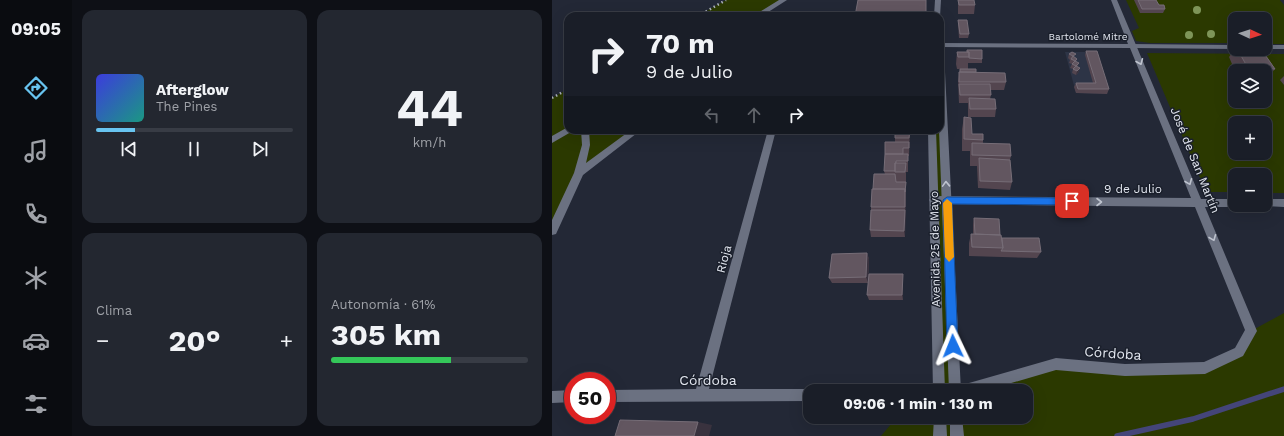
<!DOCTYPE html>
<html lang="es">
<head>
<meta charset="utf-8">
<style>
	:root { --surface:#1a1e28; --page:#232730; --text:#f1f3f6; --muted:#9fa2a8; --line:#383c45; --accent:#68c4f0 }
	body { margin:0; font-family:"Work Sans",sans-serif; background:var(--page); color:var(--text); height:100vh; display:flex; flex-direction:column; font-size:15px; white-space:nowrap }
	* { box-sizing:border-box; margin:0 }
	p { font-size:13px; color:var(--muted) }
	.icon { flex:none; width:22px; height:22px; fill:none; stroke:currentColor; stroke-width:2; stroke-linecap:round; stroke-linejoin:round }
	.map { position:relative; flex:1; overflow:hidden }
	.side { display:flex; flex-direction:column; gap:10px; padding:10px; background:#0e1016; width:480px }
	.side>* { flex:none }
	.top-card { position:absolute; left:12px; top:12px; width:380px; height:122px; border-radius:12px; box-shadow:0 4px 16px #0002,0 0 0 1px var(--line); background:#1a1e28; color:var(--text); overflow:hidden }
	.needle { width:26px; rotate:93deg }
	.tools { position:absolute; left:676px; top:12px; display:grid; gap:8px }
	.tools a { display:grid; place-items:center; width:44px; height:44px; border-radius:8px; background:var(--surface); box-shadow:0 4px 16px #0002,0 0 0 1px var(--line); font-size:20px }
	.speed { position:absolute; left:12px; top:372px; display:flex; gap:8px; font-size:20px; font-weight:700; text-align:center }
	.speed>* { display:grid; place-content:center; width:52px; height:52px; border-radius:50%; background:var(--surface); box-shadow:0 4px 16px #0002,0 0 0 1px var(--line); line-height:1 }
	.speed .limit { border:6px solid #d22; background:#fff; color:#111 }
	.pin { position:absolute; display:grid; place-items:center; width:34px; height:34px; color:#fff; margin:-17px; border-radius:8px; box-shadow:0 2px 6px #0006 }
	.me { position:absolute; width:44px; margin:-22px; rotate:358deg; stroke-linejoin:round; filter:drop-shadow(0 0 3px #0008) }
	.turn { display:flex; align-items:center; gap:14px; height:84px; padding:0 16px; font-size:18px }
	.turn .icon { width:52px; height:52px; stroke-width:2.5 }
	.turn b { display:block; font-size:28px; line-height:34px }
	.lanes { display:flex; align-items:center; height:38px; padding:0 16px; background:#0003; justify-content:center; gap:20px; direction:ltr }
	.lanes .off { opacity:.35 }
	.big { font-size:30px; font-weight:700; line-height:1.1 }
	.side .card { flex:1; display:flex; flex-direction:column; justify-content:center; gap:6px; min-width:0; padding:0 14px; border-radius:12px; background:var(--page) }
	.side .dial { align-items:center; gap:0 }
	.dial b { font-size:52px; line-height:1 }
	.song { display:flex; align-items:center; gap:12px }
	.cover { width:48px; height:48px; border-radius:6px; background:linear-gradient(135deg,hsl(240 70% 55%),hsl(170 70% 35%)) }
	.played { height:4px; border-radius:2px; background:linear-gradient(90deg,var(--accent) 20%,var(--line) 20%) }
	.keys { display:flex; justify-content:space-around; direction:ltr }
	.heat { display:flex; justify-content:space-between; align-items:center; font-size:22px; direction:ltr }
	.charge { height:6px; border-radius:3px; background:linear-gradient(90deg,#34c759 61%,var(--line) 0) }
	.side .tiles { flex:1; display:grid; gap:10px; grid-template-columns:repeat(2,1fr) }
	.trip { position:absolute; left:251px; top:384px; width:230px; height:40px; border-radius:12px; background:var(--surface); box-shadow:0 4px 16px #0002,0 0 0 1px var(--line); font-weight:700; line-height:40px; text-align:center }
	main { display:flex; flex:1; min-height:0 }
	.tabs { display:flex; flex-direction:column; width:72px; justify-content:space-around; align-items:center; background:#0a0c10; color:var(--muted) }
	.tabs .icon { width:28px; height:28px }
	.tabs .selected { color:var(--accent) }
	.tabs b { font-size:18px; color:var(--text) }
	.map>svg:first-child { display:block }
	.built { fill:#2d3446 }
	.green { fill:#2b3900; fill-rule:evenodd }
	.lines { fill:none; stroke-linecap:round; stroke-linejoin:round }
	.stream { stroke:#444579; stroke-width:5.5 }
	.pedestrian { fill:#6b7181; fill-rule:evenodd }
	.minor { fill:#6b7181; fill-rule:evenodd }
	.secondary { fill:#6b7181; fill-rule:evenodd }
	.rail { stroke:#aaafb9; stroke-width:2.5; stroke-dasharray:1.5 3; stroke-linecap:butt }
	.tree { fill:#7e9558 }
	.wall { fill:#53454f }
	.shaded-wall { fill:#39323e }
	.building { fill:#625660; stroke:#766d77 }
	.oneway { stroke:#bec3ce }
	.route { fill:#1a73e8; stroke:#114b97 }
	.slow { fill:#f59e0b }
	.labels { text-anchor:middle; stroke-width:3; stroke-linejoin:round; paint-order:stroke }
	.far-street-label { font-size:10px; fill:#e2e6ef; stroke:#1a1f2b }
	.street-label { font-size:12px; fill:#e2e6ef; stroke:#1a1f2b }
	.near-street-label { font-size:14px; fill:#e2e6ef; stroke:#1a1f2b }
</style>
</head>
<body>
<main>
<nav class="tabs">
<b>09:05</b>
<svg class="icon selected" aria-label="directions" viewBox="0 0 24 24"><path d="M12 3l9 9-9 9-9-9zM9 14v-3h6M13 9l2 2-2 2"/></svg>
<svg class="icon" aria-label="music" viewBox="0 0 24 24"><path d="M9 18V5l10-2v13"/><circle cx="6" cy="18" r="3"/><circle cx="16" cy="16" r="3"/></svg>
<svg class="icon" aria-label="phone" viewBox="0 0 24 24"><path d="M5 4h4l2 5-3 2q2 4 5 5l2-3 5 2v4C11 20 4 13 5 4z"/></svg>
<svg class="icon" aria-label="climate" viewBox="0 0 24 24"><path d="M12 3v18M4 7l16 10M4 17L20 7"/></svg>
<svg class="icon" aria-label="car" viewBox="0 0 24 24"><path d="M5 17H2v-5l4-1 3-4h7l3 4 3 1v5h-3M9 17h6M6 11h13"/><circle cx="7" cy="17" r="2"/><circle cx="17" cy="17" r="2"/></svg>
<svg class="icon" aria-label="filters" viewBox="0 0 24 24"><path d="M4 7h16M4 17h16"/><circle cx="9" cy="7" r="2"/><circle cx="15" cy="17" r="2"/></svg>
</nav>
<section class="side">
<div class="tiles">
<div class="card">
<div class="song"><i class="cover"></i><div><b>Afterglow</b><p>The Pines</p></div></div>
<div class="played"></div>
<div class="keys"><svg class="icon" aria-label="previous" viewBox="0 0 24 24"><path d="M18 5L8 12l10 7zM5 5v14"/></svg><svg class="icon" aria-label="pause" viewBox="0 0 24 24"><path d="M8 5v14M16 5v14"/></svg><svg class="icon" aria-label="next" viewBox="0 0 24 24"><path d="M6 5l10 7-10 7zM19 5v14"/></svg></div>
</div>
<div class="card dial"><b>44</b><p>km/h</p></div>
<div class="card"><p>Clima</p>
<div class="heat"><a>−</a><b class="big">20°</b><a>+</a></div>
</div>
<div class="card"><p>Autonomía · 61%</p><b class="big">305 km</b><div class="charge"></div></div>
</div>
</section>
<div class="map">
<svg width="732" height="436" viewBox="0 0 732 436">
	<rect width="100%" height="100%" fill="#232836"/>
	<!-- built -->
	<path class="built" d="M513 52H542L555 94 524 93Z"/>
	<!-- green -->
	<path class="green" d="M174 0H232L205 16H146Z
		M574 0H728L732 5V44H713V19H683V43H598L584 41 580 31 587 28Z
		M595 53 732 54V193H713V175H683V192H654ZM683 71H713V101H683ZM683 123H713V153H683Z
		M16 89V130H85L27 173 7 218 0 220V98Z
		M380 130H388L403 391H387Z
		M732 313V436H329L345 417H474V391H410L504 364 653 368 687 352 699 331Z"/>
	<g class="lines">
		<!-- stream -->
		<path class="stream" d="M565 436 641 419 732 389"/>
		<!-- pedestrian -->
		<path class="pedestrian" d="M578 44 683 45V49H685H683L581 48 577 46Z
			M713 45H732V49H711H713Z"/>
		<!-- minor -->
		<path class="minor" d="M559 0H565L649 199H683V205H687L683 207H653L705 331 691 356 653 374 573 376 504 370 432 391H404L406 387 410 385 504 358 573 364 652 362 683 348 693 330 643 207 382 204 379 203 377 200 379 197 382 196 639 198 578 48 388 47V43L576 44Z
			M29 130H37L38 145 34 163 79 130H89L31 175 4 234 0 235V220L22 173 30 145Z
			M216 130H224L157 389H258L263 391H258V401L55 402V390L144 389Z
			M713 199H732V207L710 206 713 205Z
			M21 390V402L0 403V391Z"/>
		<!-- secondary -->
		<path class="secondary" d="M227 0H235L210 16H201Z
			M383 0H389L388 17V16H382Z
			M388 50 392 52 409 391H397L387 130Z
			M16 127V130H20L19 132 0 143V136Z
			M376 130H384L393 391H381Z
			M382 417H394L395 436H381Z
			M398 417H410L412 436H398Z"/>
		<!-- rail -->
		<path class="rail" d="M146 16 174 0
			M0 98 16 89"/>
	</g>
	<!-- trees -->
	<g class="tree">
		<circle cx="645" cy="10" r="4"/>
		<circle cx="659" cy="34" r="4"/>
		<circle cx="637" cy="35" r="4"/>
	</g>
	<!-- wall -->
	<path class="wall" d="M406 0 423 5 422 14H406Z
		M582 0H604L607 5 613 9 611 13H588Z
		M406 20 417 34 416 38H407L406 24Z
		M683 49H709L723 69 713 80V71H683V83L676 70 680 64 677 57Z
		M415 50 430 59V63H416V69L424 72 454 82 452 90H438L439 95 438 99 444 109 443 117H416V103H407L406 81 408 69H405L404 64 405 52H415Z
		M534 51 557 89 555 94 524 93 522 87 524 83H541L533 55Z
		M517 54 525 59 524 62 527 63 525 67 528 68 526 73 524 75 520 73 521 69 518 68 520 64 517 63 518 60 516 58Z
		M732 76V85L728 80Z
		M412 117 420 134 431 140V143L459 156 458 160 460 182 458 190 426 188 425 166H418V151H410V129Z
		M343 130H358L357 156H356V172H354V182L353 237H319L318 230 319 210V207L321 189 333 174 332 171 343 142Z
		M422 218 448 235 450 238 489 252 485 258 417 256V243L419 234H421V225Z
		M315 253 317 259 316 283H280L277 278Z
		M351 280V300H317L315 295Z"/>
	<!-- shaded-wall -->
	<path class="shaded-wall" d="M528 68 526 73 524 75 525 71Z
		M354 163V182L353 237 352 231 354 182Z
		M315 253 317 259 316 283 314 277Z
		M351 274V300L350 295Z
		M146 422 160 425 157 436H142Z"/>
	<!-- building -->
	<path class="building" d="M306 0H374V16H303Z
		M406 0H422L423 5H407Z
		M586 0H604L607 5H612L613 9H590Z
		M406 20H415L417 34H408Z
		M693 49H709L723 69 696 68 688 54 696 55Z
		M415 50H430V59L417 58V52H415Z
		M534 51H545L557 89H526L524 83H544Z
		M405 52H417V57H406Z
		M520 52 524 54 521 56 517 54Z
		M521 56 525 59 523 61 519 59Z
		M523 61 527 63 524 66 520 64Z
		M524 66 528 68 525 71 521 69Z
		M408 69H424V72H408Z
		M407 72 453 73 454 82H407Z
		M407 84H438L439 95H408Z
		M417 98 443 99 444 109H418Z
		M412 117 419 118 420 134H431V140L412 139Z
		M343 130H358L357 138H343Z
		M333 142H357V148H351V154H333Z
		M420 143 458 144 459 156 420 155Z
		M333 154H356V161H344V163H343V171H332Z
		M427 158 458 160 460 182 428 181Z
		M343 163H354L353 172H343Z
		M322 174H343L344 182H354L353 192V189H321Z
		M320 189H353V207H319Z
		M319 210H353L352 231 318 230Z
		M422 218 447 219 448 235 423 234Z
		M419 234 449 235 451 248 420 247Z
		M450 238H487L489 252 449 251 451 248Z
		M315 253 314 277 277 278 280 254Z
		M317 274H351L350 295H315Z
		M68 420 146 422 142 436H63Z"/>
	<!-- one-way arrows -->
	<defs><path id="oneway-chevron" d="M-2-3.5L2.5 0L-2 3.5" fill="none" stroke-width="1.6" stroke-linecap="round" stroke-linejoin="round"/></defs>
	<g class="oneway">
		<use href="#oneway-chevron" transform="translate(588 62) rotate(67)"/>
		<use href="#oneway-chevron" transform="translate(637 182) rotate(68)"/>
		<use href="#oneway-chevron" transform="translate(394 184) rotate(-92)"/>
		<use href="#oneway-chevron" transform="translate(547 202)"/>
		<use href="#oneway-chevron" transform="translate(661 238) rotate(68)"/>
	</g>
	<!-- route -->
	<path class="route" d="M395 197 520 198 525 201 520 205 400 204 406 346 405 350 401 352 397 350 395 346 391 200Z"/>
	<!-- slow -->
	<path class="slow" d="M395 199 400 203 402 257 397 262 393 257 391 203Z"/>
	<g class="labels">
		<!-- far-street labels -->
		<g class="far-street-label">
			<text x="536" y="40">Bartolomé Mitre</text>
		</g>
		<!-- street labels -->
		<g class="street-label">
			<text transform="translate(643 160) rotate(68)" y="4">José de San Martín</text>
			<text x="581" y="193">9 de Julio</text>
			<text transform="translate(383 249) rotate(-91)" y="4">Avenida 25 de Mayo</text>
			<text transform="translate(172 259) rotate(-75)" y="4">Rioja</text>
		</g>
		<!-- near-street labels -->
		<g class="near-street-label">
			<text transform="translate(561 353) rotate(4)" y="5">Córdoba</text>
			<text x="156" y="385">Córdoba</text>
		</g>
	</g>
</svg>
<div class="tools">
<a><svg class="needle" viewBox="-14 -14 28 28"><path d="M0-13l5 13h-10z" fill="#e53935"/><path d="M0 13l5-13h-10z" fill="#9fa2a8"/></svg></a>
<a><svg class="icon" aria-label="layers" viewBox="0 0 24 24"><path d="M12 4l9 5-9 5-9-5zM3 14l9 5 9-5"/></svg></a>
<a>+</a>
<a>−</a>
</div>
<div class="speed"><div class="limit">50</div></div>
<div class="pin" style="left:520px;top:201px;background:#d93025"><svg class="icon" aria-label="arrive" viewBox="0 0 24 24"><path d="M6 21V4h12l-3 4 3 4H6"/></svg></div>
<svg class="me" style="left:401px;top:346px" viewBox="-20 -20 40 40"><path d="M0-17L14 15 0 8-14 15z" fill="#1a73e8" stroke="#fff" stroke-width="4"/></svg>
<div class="trip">09:06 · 1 min · 130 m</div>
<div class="top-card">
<div class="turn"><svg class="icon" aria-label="right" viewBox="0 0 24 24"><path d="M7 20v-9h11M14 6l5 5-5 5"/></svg><div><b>70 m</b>9 de Julio</div></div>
<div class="lanes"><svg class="icon off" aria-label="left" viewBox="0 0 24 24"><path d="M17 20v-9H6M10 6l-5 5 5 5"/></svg><svg class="icon off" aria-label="ahead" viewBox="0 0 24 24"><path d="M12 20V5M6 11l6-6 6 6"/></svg><svg class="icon" aria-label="right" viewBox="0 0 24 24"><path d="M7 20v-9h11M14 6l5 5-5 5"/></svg></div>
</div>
</div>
</main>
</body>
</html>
